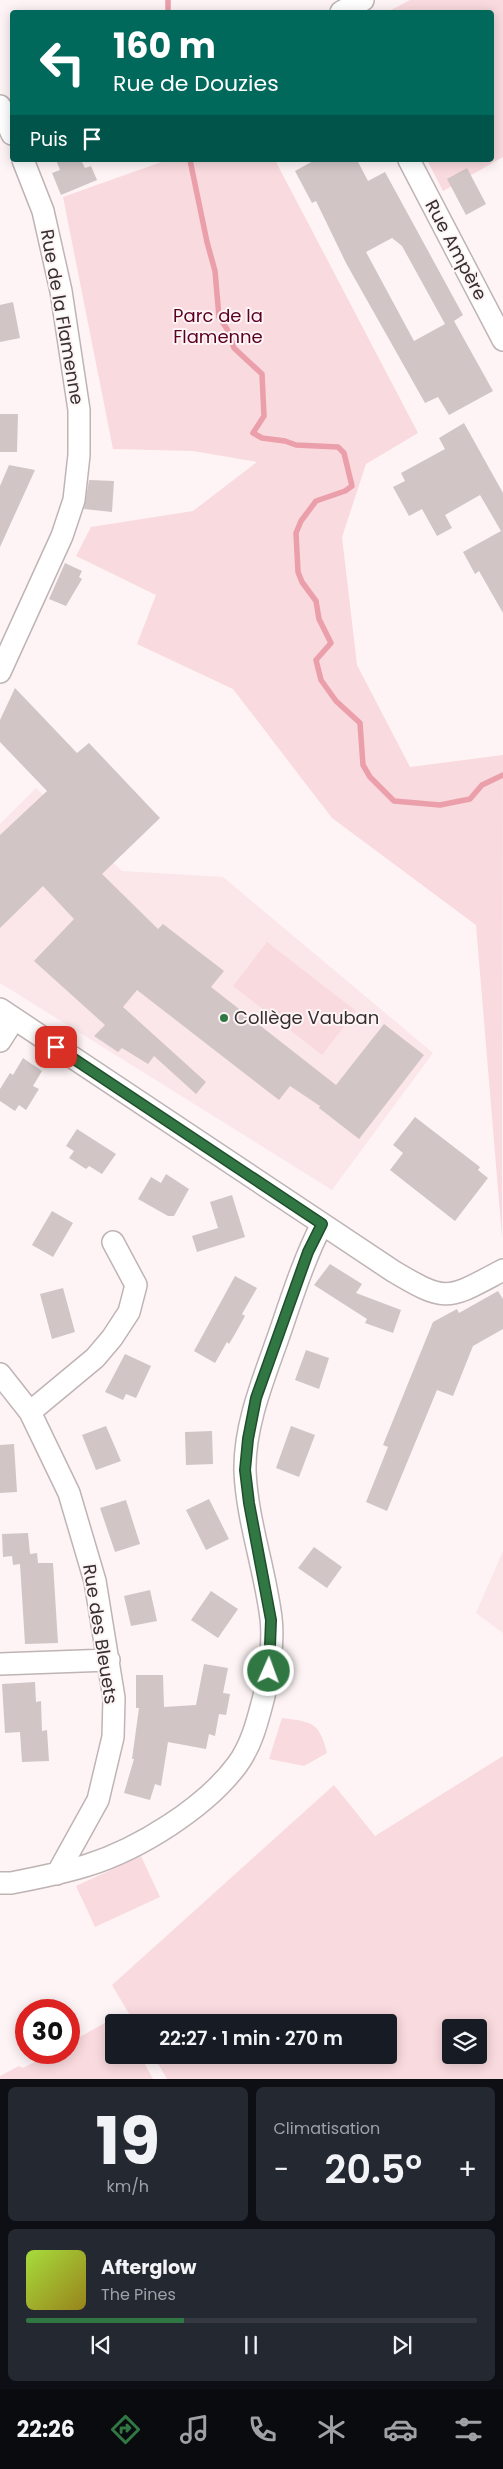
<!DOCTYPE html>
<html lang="fr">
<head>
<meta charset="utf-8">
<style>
	:root { --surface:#171b24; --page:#242831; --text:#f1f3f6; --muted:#9ea1a6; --line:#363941; --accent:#317743 }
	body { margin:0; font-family:Poppins,sans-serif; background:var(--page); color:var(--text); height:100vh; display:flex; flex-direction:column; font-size:19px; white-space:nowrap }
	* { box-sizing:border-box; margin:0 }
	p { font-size:16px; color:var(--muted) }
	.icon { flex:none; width:28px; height:28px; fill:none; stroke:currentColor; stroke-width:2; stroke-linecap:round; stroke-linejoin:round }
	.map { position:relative; height:2079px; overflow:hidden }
	.panel { display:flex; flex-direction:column; gap:8px; padding:8px; background:#0d0f14; flex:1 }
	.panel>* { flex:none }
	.guide { position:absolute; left:10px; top:10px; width:484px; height:152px; border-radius:5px; box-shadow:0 2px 12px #0003; background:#00695c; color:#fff; overflow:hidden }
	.fabs { position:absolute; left:442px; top:2019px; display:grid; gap:10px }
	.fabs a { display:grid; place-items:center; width:45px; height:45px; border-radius:5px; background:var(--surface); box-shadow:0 2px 12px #0003; font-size:25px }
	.speed { position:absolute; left:15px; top:1999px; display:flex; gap:10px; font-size:25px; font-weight:700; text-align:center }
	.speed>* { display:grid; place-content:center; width:65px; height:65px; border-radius:50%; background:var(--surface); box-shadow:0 2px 12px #0003; line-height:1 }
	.speed .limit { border:8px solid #d22; background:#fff; color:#111 }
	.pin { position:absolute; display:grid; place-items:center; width:42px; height:42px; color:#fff; margin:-21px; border-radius:10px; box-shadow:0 2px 8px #0006 }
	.me { position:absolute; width:55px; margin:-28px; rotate:2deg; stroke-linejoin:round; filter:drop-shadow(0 0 4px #0008) }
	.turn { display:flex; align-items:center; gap:18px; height:105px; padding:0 20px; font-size:22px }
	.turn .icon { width:65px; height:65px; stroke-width:2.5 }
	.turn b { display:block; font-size:35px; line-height:42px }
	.then { display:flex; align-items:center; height:48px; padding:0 20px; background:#0003; gap:10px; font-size:19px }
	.big { font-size:38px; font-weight:600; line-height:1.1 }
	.panel .card { flex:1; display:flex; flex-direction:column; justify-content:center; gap:8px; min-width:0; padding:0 18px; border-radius:8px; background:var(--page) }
	.panel .dial { align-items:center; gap:0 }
	.dial b { font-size:65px; line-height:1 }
	.song { display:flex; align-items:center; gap:15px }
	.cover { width:60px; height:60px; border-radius:8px; background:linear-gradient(135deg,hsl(80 70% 55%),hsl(50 70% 35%)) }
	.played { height:5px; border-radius:2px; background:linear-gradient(90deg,var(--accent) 35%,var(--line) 35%) }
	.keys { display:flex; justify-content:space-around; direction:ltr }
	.heat { display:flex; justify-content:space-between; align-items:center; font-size:28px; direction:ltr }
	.panel .tiles { flex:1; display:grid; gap:8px; grid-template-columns:1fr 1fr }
	.card:last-child { grid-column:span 2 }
	.trip { position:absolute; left:105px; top:2014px; width:292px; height:50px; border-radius:5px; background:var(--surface); box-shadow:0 2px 12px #0003; font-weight:600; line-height:50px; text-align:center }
	.tabs { display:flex; height:80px; justify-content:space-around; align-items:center; background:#090b0e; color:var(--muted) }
	.tabs .icon { width:35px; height:35px }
	.tabs .selected { color:var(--accent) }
	.tabs b { font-size:22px; color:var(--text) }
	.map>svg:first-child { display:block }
	.built { fill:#fbe6e9 }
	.green { fill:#f9dade; fill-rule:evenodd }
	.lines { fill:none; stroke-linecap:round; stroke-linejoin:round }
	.stream { stroke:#ea9fab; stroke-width:5.5 }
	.building { fill:#d1c5c6; fill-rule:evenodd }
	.minor-casing { stroke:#bfb4b5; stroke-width:24 }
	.minor { stroke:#fff; stroke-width:21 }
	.route-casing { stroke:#204d2c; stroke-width:12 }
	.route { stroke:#317743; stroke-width:9 }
	.poi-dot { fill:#317743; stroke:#fef4f5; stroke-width:2 }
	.labels { text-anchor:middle; stroke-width:4; stroke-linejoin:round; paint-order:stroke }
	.street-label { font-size:18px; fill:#342f30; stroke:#fef4f5 }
	.park-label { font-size:18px; fill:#5b0022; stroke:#fef4f5 }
	.poi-label { font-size:18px; fill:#342f30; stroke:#fef4f5; text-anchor:start }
</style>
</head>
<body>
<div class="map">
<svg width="503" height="2079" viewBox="0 0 503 2079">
	<rect width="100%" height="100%" fill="#fef4f5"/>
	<!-- built -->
	<path class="built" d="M36 788 122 871 223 877 433 1053 332 1190 0 983V824Z
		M503 1551V1633L476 1613Z"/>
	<!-- green -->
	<path class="green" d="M410 0H503V157L443 191 427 160H491V12H387Z
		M167 160H275L418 433 366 464 342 537 357 665 410 767 503 755 502 1237 476 925 332 818 233 689 137 644 156 595 76 556 91 527 193 511 257 462 193 451 113 449 63 197Z
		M267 942 356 1011 322 1055 233 986Z
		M282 1718C313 1722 319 1722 327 1753L304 1766 269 1759Z
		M503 1756V2079H167L153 2055H389V2022H134L112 1985 334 1785 375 1836ZM451 2028H479V2055H451Z
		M141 1856 160 1897 95 1927 76 1886Z
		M119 2015 122 2022H114V2055H140L153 2079H0V2076L19 2066 23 2068 52 2053 69 2052V2043Z"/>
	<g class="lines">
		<!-- stream -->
		<path class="stream" d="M168 0V12
			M190 160 207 242 215 271 219 317 227 329 234 348 262 374 264 416 253 433 262 438 285 441 296 445 338 447 344 453 352 486 345 491 316 501 301 521 296 533 298 572 302 582 316 601 319 619 331 643 316 660 321 680 336 701 360 723 363 765 370 777 394 801 440 805 470 799 482 785 503 775"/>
	</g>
	<!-- building -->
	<path class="building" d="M56 160H81L85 168 91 166 97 180 61 195 52 173 60 170Z
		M315 160H357L368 181 385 172 463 315 454 321 493 391 449 415 438 397 425 403 346 263 316 201 312 203 295 171ZM392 238 402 246 445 324 414 341 366 252Z
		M467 168 486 204 466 215 447 179Z
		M13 302 20 338 0 342V305Z
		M0 414H18L17 452H0Z
		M464 423 503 493V613L479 571 475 574 463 552 501 531 480 495 445 515 452 528 437 536 422 509 409 516 393 487 405 481 401 473 445 449 439 438Z
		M9 465 35 470 0 547V486Z
		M89 480 114 481 112 512 84 509Z
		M65 563 82 571 79 577 82 579 66 606 49 599Z
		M15 688 77 753 89 743 160 818 102 874 158 929 163 924 224 971 211 987 336 1085 384 1024 424 1055 359 1139 319 1108 320 1106 290 1086 279 1100 137 990 123 1007 206 1082 196 1094 154 1056 148 1064 122 1048 118 1052 94 1036 105 1025 34 961 74 919 43 886 0 928V835L47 791 0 742V720Z
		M23 1058 42 1071 33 1086 39 1089 26 1110 19 1105 15 1111 0 1101V1089L10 1073 13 1075Z
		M415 1117 480 1167 478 1170 488 1178 455 1221 390 1170 403 1153 393 1145Z
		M77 1129 116 1154 102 1174 89 1166 86 1169 69 1158 74 1151 66 1146Z
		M166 1174 189 1189 174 1216H168L138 1199 151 1177 161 1183Z
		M232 1195 245 1237 197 1252 192 1236 218 1228 210 1202Z
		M52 1211 73 1223 53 1257 32 1245Z
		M330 1264 362 1284 356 1293 401 1310 393 1333 365 1323 367 1319 314 1285Z
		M235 1276 257 1288 242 1314 245 1316 235 1334 229 1344 227 1342 215 1363 194 1351Z
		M63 1288 75 1332 52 1339 40 1294Z
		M498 1291 503 1299V1329L473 1346 453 1396 437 1390 387 1511 366 1502 388 1447 383 1445 433 1322 457 1309 459 1313Z
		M306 1350 329 1358 319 1389 295 1380Z
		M125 1354 151 1366 136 1398 126 1394 123 1400 105 1392Z
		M106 1426 121 1461 96 1470 82 1435Z
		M291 1426 315 1435 299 1477 276 1468Z
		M212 1431 213 1464 186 1465 185 1432Z
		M14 1444 17 1492 0 1493V1445Z
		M209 1499 229 1539 206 1550 186 1510Z
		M126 1500 140 1544 115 1552 100 1508Z
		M28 1533 30 1554 37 1553 38 1563H53L58 1643 25 1644 20 1564 13 1565 12 1556 3 1557 2 1534Z
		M314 1547 342 1567 327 1588 298 1568Z
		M150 1590 157 1621 131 1626 124 1596Z
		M211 1591 238 1609 218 1638 191 1620Z
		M204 1664 228 1668 223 1693 230 1694 228 1705 226 1715 219 1714 215 1736 209 1734 206 1749 168 1742 161 1786 155 1784 150 1800 124 1793 134 1759H132L139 1708H136V1675H163L164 1707 196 1705Z
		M35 1682 36 1702 41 1701 42 1731 47 1730 49 1761 22 1762 20 1732 5 1733 2 1684Z"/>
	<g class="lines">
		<!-- minor casing -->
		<g class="minor-casing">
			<path id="minor" d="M341 12 363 0
				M0 106 12 134
				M409 160 503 340
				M0 672 62 536 74 500 79 455V410L61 291 43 211 23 160
				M0 1009 393 1271C448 1304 448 1299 503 1270
				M0 1041 14 1019
				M0 1374 30 1412 69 1493 95 1581 114 1698 113 1737 98 1800 57 1874
				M30 1412 95 1358 112 1338 129 1312 136 1285 113 1242
				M0 1664 109 1660
				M0 1883H11C37 1878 63 1873 88 1865 139 1849 205 1808 237 1765 252 1745 258 1719 264 1696 269 1671 274 1643 271 1618 265 1569 247 1520 245 1471 244 1425 264 1378 279 1335 292 1297 304 1259 322 1224"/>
		</g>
		<!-- minor -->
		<use href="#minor" class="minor"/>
	</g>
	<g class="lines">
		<!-- route casing -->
		<g class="route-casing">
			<path id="route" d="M56 1047 322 1224 308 1252 256 1398 248 1439 245 1470 249 1503 271 1620 269 1671"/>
		</g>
		<!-- route -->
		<use href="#route" class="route"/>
	</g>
	<!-- markers -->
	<circle class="poi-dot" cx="224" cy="1018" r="5"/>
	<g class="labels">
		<!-- street labels -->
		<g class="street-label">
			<text transform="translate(456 250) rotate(62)" y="6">Rue Ampère</text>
			<text transform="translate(62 317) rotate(80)" y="6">Rue de la Flamenne</text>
			<text transform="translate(100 1634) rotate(81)" y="6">Rue des Bleuets</text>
		</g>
		<!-- park labels -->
		<g class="park-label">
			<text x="218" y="322">Parc de la<tspan x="218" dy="21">Flamenne</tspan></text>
		</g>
		<!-- poi labels -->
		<g class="poi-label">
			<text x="234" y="1024">Collège Vauban</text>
		</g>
	</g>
</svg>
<div class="fabs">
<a><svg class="icon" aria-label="layers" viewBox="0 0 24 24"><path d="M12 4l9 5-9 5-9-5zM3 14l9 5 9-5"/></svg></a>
</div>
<div class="speed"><div class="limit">30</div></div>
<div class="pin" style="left:56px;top:1047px;background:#d93025"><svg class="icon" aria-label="arrive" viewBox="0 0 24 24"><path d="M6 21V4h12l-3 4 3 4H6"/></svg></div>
<svg class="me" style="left:269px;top:1671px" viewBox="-20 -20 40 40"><circle r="17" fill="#317743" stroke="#fff" stroke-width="3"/><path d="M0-11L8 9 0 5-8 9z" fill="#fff"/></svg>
<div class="trip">22:27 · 1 min · 270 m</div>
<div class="guide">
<div class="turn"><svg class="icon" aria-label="left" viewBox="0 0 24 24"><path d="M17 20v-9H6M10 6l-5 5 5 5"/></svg><div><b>160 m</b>Rue de Douzies</div></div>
<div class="then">Puis<svg class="icon" aria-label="arrive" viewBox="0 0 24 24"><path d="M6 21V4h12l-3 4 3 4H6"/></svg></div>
</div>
</div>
<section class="panel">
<div class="tiles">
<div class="card dial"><b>19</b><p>km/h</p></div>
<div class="card"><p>Climatisation</p>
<div class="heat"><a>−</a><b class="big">20.5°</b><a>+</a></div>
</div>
<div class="card">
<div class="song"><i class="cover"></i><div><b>Afterglow</b><p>The Pines</p></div></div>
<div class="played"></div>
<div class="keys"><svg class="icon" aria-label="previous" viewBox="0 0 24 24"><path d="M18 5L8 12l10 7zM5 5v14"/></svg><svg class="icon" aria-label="pause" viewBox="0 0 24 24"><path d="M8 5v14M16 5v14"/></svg><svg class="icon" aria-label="next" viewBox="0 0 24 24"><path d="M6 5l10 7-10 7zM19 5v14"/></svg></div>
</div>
</div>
</section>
<nav class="tabs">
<b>22:26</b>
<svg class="icon selected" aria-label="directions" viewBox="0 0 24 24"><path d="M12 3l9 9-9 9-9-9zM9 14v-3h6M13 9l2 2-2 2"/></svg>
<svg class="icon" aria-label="music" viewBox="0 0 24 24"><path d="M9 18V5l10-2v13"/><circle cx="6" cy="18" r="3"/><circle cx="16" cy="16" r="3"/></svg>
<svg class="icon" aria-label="phone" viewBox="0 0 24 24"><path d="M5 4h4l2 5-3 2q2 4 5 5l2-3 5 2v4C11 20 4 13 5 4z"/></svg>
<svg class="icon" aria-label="climate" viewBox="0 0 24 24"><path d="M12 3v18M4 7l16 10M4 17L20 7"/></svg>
<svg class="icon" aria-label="car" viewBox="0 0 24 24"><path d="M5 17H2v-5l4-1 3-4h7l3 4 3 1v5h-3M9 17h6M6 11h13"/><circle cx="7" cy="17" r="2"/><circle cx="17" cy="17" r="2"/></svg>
<svg class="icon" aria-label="filters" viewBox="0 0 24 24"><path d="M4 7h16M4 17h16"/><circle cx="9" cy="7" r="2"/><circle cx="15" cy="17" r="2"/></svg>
</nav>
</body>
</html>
